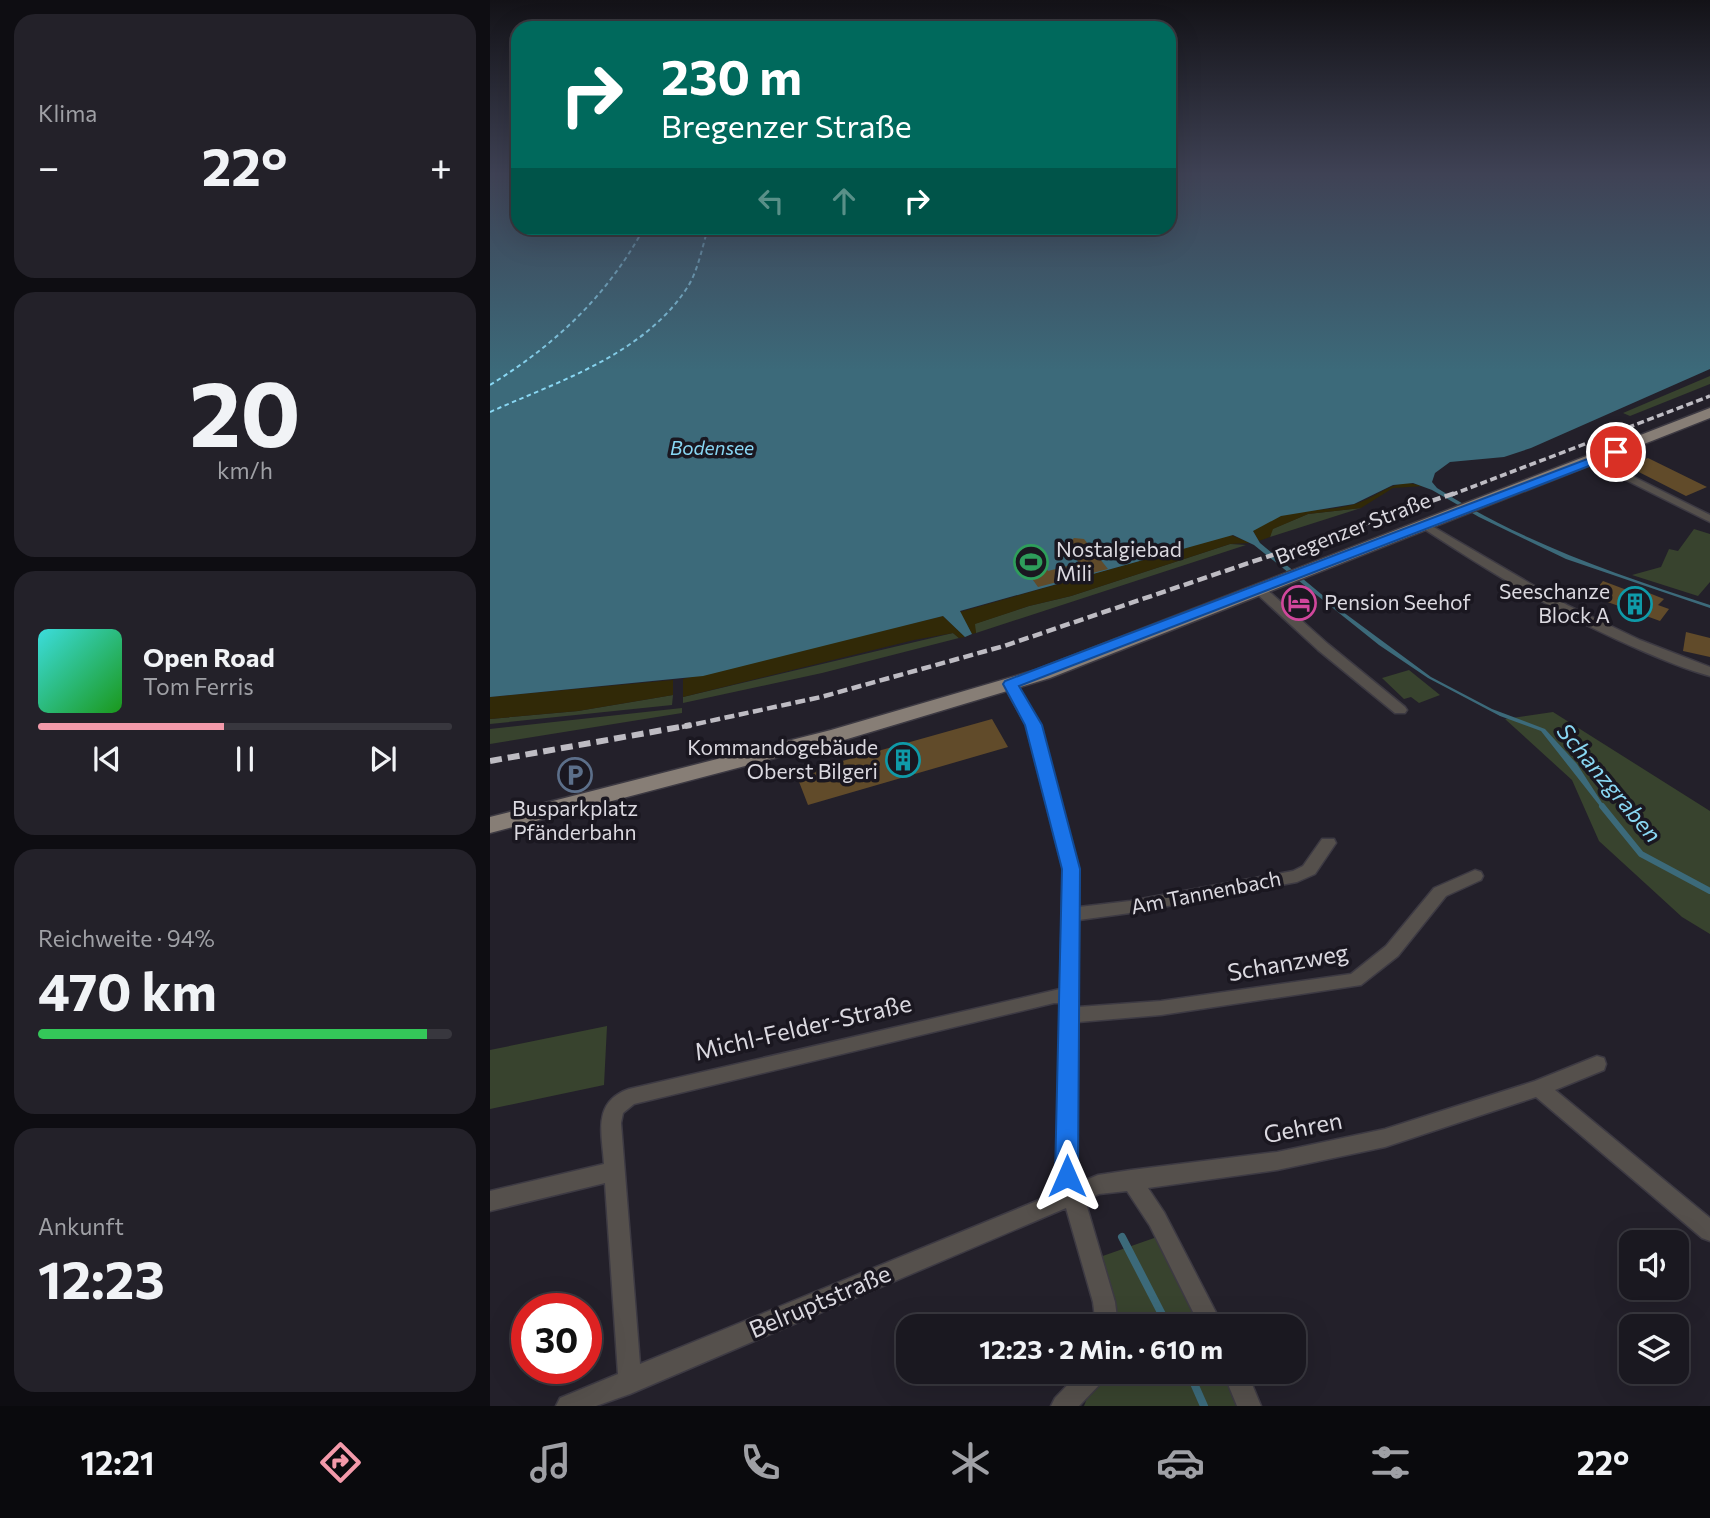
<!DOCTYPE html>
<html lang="de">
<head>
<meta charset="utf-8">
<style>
	:root { --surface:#1a1820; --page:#232129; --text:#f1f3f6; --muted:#9fa0a5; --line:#38373e; --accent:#f39aaa }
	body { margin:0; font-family:Commissioner,sans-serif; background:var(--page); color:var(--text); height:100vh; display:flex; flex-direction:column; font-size:26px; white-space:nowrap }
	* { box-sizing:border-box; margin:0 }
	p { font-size:23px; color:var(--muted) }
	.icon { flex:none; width:38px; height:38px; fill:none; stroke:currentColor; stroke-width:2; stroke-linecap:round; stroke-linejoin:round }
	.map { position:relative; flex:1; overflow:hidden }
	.side { display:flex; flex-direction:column; gap:14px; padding:14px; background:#0e0d12; width:490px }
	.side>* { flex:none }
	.guide { position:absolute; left:21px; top:21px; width:665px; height:214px; border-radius:21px; box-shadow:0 7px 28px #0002,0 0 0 2px var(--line); background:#00695c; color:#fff; overflow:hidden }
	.controls { position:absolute; left:1129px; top:1230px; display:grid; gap:14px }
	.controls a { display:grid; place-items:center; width:70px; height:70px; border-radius:14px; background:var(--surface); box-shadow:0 7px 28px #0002,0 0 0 2px var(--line); font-size:35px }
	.speed { position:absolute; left:21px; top:1293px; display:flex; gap:14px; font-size:35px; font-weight:700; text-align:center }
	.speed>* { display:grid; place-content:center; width:91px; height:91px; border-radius:50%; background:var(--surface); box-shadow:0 7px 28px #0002,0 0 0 2px var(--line); line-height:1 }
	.speed .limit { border:10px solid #d22; background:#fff; color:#111 }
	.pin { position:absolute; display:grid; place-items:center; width:60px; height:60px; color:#fff; margin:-30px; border:4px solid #fff; border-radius:50%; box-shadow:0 2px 7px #0007 }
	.me { position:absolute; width:77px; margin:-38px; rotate:0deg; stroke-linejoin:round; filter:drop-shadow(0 0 5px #0008) }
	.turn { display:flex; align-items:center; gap:24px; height:147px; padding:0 35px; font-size:32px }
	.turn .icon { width:91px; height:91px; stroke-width:2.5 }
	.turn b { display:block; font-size:49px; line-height:60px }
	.lanes { display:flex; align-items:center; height:66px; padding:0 35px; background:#0003; justify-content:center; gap:35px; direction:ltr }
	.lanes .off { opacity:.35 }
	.big { font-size:52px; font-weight:700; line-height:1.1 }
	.side .widget { flex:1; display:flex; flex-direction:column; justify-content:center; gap:10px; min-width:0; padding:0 24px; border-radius:21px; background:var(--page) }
	.side .dial { align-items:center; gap:0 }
	.dial b { font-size:91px; line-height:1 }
	.song { display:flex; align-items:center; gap:21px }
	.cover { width:84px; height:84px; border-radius:10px; background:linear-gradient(135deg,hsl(180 70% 55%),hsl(120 70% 35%)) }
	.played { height:7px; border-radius:4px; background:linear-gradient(90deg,var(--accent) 45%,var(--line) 45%) }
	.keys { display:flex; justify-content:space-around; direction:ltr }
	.heat { display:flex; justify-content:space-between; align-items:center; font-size:38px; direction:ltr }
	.charge { height:10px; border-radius:5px; background:linear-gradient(90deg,#34c759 94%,var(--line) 0) }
	.trip { position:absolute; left:406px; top:1314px; width:410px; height:70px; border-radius:21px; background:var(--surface); box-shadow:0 7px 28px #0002,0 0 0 2px var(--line); font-weight:700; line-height:70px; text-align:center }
	.tab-bar { display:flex; height:112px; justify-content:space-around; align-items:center; background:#0a0a0d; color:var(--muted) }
	.tab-bar .icon { width:49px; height:49px }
	.tab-bar .active { color:var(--accent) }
	.tab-bar b { font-size:32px; color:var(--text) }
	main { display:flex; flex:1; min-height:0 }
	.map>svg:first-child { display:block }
	.green { fill:#38432e }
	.sand { fill:#312907 }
	.water { fill:#3c6a7a }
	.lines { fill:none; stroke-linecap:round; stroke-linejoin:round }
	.stream-far1 { stroke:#3c6a7a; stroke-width:6 }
	.stream { stroke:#3c6a7a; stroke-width:8 }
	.ferry { stroke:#89d7f3; stroke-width:2; stroke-dasharray:4.5 3.5; stroke-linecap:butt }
	.building { fill:#614b2a }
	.minor-casing { stroke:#3d3a43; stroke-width:3 }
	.primary-casing { stroke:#3d3a43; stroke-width:3 }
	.minor { fill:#55504c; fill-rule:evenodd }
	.primary { fill:#877e76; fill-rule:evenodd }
	.rail-far2 { stroke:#bebcc3; stroke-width:3.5; stroke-dasharray:7 3.5; stroke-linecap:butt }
	.rail-far1 { stroke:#bebcc3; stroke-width:4.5; stroke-dasharray:10 4.5; stroke-linecap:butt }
	.rail { stroke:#bebcc3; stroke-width:6; stroke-dasharray:12 6; stroke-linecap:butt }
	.route { fill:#1a73e8; stroke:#114b97; stroke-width:2 }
	.labels { text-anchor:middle; stroke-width:7; stroke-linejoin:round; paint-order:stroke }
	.far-water-label { font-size:19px; font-style:italic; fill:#89d7f3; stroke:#1a1720 }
	.street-label { font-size:21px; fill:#dbd9e0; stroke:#1a1720 }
	.poi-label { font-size:21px; fill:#dbd9e0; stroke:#1a1720; text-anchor:start }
	.water-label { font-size:23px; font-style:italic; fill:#89d7f3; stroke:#1a1720 }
	.near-street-label { font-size:24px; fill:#dbd9e0; stroke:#1a1720 }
</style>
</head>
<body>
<main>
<section class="side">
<div class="widget"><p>Klima</p>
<div class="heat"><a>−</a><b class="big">22°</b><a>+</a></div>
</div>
<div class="widget dial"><b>20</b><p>km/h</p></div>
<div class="widget">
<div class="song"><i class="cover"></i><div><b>Open Road</b><p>Tom Ferris</p></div></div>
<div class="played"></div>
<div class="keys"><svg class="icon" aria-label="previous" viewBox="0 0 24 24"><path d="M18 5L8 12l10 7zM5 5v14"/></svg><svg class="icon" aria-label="pause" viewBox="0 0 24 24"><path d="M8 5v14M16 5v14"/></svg><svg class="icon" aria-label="next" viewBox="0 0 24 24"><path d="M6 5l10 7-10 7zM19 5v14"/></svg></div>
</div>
<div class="widget"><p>Reichweite · 94%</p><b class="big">470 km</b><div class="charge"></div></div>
<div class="widget"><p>Ankunft</p><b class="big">12:23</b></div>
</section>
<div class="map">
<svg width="1220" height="1406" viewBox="0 0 1220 1406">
	<rect width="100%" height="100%" fill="#23202a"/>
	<!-- green -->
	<path class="green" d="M1220 376V384L1140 416 1133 413Z
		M871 508 780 537 782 529 818 514Z
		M1204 529 1220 534V582L1208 596 1142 575 1171 567 1179 549 1188 551Z
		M740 544 756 545 486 633 484 624 539 606 581 596Z
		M463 633 469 638 332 673 193 703V697Z
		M919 670 950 695 929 703 921 697 914 699 892 678Z
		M183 695 182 705 0 724V719L88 711Z
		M192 708V713L0 744V729Z
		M1063 712 1220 811V934L1192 917 1109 841 1082 780 1015 719Z
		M117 1026 114 1085 0 1109V1050Z
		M667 1237 713 1326H619L618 1305 607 1258Z
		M607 1372H746L761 1406H594Z"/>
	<!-- sand -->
	<path class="sand" d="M918 483 934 486 903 488 871 508 818 514 783 529 780 537 769 541 763 531C793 504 833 515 868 503 886 497 898 484 918 483Z
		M741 535 760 543 740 544 581 596 539 606 485 624 486 633 482 634 470 612Z
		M453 616 475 637 469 638 463 633 424 640 193 697V679Z
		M183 680V695L88 711 0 719V697Z"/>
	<!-- water -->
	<path class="water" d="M0 174H28V228H679V174H1220V369L1041 448 1014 457 960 462 945 473 942 482 947 488C1031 542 1125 574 1220 605V608L1076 559 989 517 942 490 923 483 903 485 864 504 791 516 763 531 770 543 849 609 941 677 1002 709 1055 729 1087 764 1116 809 1113 810 1051 731 1010 716 938 678 889 645 764 545 743 535 470 611 482 634 475 637 453 616 213 676 0 697Z"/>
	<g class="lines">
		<!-- stream-far1 -->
		<path class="stream-far1" d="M1112 806 1151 854 1220 891"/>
		<!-- stream -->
		<path class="stream" d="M632 1237 678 1326
			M699 1372 714 1406"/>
		<!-- ferry -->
		<path class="ferry" d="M0 385C66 344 117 296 154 228
			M0 412C69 381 153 355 197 288 208 271 212 248 218 228"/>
	</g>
	<!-- building -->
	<path class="building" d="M1158 458 1217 487 1196 496 1137 466Z
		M584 538 594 539 618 569 548 587 527 558 534 551 546 553 558 571 589 563 577 545Z
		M1113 581 1150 595 1154 591 1174 599 1168 605 1179 609 1170 621 1101 596Z
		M1196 632 1220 638V657L1193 651Z
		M502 719 518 747 318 805 306 774Z"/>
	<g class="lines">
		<!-- minor casing -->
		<g class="minor-casing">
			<path id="minor" d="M1104 457 1220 515V522L1100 462 1099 460Z
				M935 522 1077 605 1150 640 1220 667V676C1198 670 1176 661 1155 652 1076 619 1003 574 931 527V523Z
				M770 586 774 587 838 644 915 707 917 710 915 713H905L828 650 766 593 764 590 766 587Z
				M520 680 527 684 550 725 589 869V907L640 901 803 871 813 866 832 839H844L846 843 825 874 807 882 640 913 589 920 588 1007 671 1001 861 974 896 946 944 888 985 870 991 872 993 876 991 880 956 896 908 956 871 985 671 1015 588 1022 587 1176 589 1183 608 1175 641 1170 787 1152 895 1129 1045 1081 1107 1056 1114 1058 1116 1064 1114 1070 1065 1090 1220 1218V1241L1212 1238 1046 1097 895 1147 787 1170 658 1188 674 1212 733 1326H710L660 1226 637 1191 609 1194 595 1200 625 1302 628 1326H606L603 1302 576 1208 140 1394 106 1406H66L70 1398 128 1374 115 1183 0 1211V1191L114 1164C112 1133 102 1102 139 1089L570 989 573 869 536 725 513 684ZM564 1003H570L567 1176 571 1191 150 1364 131 1123 133 1113 144 1104Z
				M590 1372H618L614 1380 589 1406H561L565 1398Z
				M733 1372H757L771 1406H747Z"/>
		</g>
		<!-- primary casing -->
		<g class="primary-casing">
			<path id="primary" d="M1220 408V418L560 678 354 740 0 833V817L341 730 546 670Z"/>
		</g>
		<!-- minor -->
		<use href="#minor" class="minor"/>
		<!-- primary -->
		<use href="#primary" class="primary"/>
		<!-- rail-far2 -->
		<path class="rail-far2" d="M961 495 1220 396"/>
		<!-- rail-far1 -->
		<path class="rail-far1" d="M192 727 331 697 514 646 965 493"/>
		<!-- rail -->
		<path class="rail" d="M0 761 201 725"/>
	</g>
	<!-- sky -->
	<linearGradient id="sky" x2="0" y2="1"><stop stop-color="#131217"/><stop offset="0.47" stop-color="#3f4255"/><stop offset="1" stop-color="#3f4255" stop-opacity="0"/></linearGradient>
	<rect width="1220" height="371" fill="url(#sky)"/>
	<!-- route -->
	<path class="route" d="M1126 448 1132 452 1130 454 529 686 552 725 590 869 588 1176 585 1184 577 1187 569 1184 565 1176 572 869 535 725 513 684 515 681Z"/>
	<!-- icons -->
	<defs>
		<g id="stadium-ring" transform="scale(1.75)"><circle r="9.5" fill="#1a1720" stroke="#2e9e5b" stroke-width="1.5"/><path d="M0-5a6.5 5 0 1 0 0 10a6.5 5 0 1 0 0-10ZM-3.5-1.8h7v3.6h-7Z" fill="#2e9e5b"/></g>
		<g id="hotel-ring" transform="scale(1.75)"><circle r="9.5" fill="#1a1720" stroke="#d1479c" stroke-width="1.5"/><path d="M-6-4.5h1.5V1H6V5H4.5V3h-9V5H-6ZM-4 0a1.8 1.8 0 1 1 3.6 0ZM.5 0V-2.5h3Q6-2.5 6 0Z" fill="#d1479c"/></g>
		<g id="building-ring" transform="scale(1.75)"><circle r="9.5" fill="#1a1720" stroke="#0f9aa8" stroke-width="1.5"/><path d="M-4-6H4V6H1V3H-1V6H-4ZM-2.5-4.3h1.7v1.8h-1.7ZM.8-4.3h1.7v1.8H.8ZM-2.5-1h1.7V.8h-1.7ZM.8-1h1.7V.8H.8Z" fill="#0f9aa8"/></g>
		<g id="parking-ring" transform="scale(1.75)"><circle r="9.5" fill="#1a1720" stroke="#5c6f8a" stroke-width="1.5"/><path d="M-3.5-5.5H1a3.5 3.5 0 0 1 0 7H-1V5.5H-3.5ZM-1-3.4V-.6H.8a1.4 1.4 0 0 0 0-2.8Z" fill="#5c6f8a"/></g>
	</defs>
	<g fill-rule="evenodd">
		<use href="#stadium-ring" x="541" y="562"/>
		<use href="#hotel-ring" x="809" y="603"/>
		<use href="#building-ring" x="1145" y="604"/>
		<use href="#building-ring" x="413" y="760"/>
		<use href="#parking-ring" x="85" y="775"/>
	</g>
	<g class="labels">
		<!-- far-water labels -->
		<g class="far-water-label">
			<text x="222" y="455">Bodensee</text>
		</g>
		<!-- street labels -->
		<g class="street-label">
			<text transform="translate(863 529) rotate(-21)" y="7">Bregenzer Straße</text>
			<text transform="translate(716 893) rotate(-11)" y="7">Am Tannenbach</text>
		</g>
		<!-- poi labels -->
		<g class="poi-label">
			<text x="566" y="557">Nostalgiebad<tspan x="566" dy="24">Mili</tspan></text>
			<text x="1120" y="599" text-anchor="end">Seeschanze<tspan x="1120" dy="24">Block A</tspan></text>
			<text x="834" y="610">Pension Seehof</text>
			<text x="388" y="755" text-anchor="end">Kommandogebäude<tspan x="388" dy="24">Oberst Bilgeri</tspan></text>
			<text x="85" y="816" text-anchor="middle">Busparkplatz<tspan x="85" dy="24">Pfänderbahn</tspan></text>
		</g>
		<!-- water labels -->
		<g class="water-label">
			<text transform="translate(1119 783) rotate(50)" y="8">Schanzgraben</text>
		</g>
		<!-- near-street labels -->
		<g class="near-street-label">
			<text transform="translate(798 963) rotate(-10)" y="8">Schanzweg</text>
			<text transform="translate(313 1028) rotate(-13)" y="8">Michl-Felder-Straße</text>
			<text transform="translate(813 1128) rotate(-11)" y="8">Gehren</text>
			<text transform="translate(330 1302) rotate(-23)" y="8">Belruptstraße</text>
		</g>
	</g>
</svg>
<div class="controls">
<a><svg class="icon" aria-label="sound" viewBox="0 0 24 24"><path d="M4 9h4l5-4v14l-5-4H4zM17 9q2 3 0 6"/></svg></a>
<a><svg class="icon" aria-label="layers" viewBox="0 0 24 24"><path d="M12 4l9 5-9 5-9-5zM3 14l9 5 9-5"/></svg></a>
</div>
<div class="speed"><div class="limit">30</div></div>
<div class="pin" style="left:1126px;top:452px;background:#d93025"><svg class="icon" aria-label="arrive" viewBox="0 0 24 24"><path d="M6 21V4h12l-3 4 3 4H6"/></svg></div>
<svg class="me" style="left:577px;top:1176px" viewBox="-20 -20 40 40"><path d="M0-17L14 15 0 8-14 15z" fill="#1a73e8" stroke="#fff" stroke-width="4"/></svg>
<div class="trip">12:23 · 2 Min. · 610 m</div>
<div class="guide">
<div class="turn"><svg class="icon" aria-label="right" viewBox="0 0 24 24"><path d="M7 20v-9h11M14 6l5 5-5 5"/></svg><div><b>230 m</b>Bregenzer Straße</div></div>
<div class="lanes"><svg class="icon off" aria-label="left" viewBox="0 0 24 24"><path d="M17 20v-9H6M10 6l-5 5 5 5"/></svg><svg class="icon off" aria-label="ahead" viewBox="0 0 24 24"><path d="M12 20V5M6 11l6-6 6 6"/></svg><svg class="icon" aria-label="right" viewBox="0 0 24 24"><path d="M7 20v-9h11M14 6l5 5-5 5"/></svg></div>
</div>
</div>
</main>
<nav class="tab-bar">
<b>12:21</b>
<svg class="icon active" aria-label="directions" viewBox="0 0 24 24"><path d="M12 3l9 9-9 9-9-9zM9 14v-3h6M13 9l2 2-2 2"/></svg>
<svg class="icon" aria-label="music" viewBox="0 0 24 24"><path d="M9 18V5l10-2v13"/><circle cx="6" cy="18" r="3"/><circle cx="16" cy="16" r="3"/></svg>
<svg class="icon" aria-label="phone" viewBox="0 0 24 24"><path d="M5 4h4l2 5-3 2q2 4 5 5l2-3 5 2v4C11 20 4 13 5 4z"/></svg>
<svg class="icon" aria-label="climate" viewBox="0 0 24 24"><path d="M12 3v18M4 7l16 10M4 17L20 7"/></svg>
<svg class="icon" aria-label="car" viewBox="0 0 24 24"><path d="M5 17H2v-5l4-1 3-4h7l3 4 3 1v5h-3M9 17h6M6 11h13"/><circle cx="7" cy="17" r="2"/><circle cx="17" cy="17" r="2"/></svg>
<svg class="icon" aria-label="filters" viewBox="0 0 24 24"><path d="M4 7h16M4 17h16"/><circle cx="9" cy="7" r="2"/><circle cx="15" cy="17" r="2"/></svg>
<b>22°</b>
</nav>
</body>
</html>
